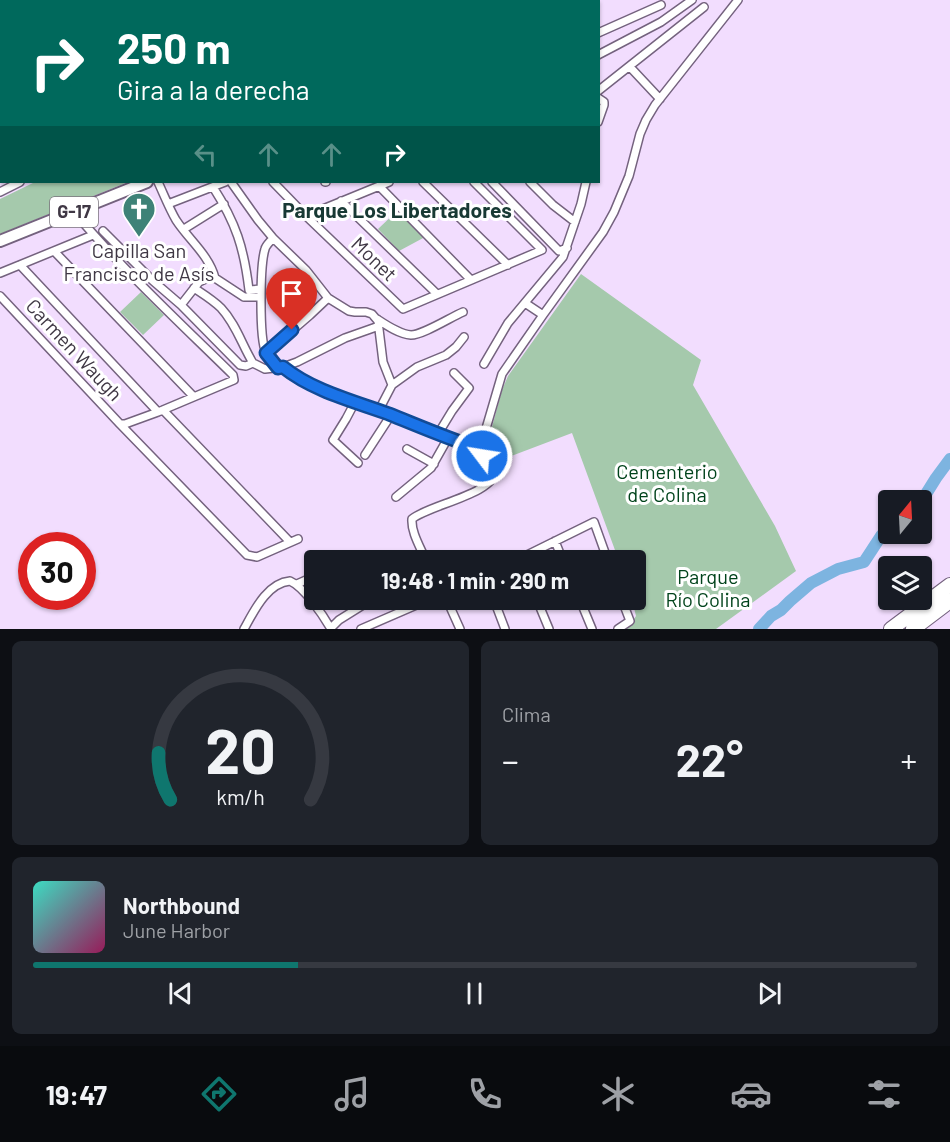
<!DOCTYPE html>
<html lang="es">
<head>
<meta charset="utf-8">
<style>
	:root { --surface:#171b24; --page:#20242c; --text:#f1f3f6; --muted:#9ea1a6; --line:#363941; --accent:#0f766e }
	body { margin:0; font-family:Barlow,sans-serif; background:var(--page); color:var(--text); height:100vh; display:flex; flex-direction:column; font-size:22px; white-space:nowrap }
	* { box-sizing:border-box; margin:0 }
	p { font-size:20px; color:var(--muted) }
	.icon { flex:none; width:33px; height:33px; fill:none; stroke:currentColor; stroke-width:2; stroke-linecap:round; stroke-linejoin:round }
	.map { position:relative; height:629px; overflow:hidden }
	.sheet { display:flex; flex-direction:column; gap:12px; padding:12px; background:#0d0f14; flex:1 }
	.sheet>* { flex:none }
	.banner { position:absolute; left:0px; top:0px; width:600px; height:183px; box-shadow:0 2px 4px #0004; background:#00695c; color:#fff; overflow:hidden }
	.needle { width:39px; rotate:18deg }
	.tools { position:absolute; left:878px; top:490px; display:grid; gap:12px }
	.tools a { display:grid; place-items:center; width:54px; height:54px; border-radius:6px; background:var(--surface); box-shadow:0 2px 4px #0004; font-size:30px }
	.speed { position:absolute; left:18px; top:532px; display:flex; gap:12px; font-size:30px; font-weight:700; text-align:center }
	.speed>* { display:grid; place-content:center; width:78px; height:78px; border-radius:50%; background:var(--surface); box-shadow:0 2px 4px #0004; line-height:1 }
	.speed .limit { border:9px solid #d22; background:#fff; color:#111 }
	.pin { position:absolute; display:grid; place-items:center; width:51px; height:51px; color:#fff; margin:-62px -26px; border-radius:50% 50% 50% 0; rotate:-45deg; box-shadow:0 0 6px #0007 }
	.pin .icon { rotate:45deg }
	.me { position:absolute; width:66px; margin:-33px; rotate:301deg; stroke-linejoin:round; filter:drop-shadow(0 0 4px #0008) }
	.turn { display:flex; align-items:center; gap:21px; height:126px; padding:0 18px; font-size:27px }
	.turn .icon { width:78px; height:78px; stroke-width:2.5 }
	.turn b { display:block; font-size:42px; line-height:51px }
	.lanes { display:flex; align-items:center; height:57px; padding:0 18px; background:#0003; justify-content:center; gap:30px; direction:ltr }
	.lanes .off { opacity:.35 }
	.big { font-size:45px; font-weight:700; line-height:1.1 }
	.sheet .card { flex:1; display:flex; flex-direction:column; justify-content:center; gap:9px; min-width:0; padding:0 21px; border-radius:9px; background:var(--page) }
	.sheet .dial { align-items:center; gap:0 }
	.dial svg { height:156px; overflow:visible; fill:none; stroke:var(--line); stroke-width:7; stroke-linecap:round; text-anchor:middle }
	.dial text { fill:var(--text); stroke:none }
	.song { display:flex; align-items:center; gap:18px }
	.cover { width:72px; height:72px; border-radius:9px; background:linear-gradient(135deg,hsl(170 70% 55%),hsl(330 70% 35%)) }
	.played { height:6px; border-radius:3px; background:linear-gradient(90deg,var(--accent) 30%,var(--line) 30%) }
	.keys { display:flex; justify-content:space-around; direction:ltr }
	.heat { display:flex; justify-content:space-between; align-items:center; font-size:33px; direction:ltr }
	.sheet .tiles { flex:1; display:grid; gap:12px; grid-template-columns:1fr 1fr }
	.card:last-child { grid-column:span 2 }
	.trip { position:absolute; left:304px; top:550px; width:342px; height:60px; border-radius:6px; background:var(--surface); box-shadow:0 2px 4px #0004; font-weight:700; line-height:60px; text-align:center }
	.tabs { display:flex; height:96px; justify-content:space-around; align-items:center; background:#090b0e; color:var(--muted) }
	.tabs .icon { width:42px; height:42px }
	.tabs .active { color:var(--accent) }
	.tabs b { font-size:27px; color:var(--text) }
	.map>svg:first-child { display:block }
	.green { fill:#a5c9ac }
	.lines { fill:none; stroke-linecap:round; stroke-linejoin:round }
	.river { stroke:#7db4e0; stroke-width:12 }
	.street-casing { stroke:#74627e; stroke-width:10 }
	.primary-casing { stroke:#74627e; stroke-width:14 }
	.highway-casing { stroke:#74627e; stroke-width:16 }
	.street { stroke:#fff; stroke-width:7 }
	.primary { stroke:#fff; stroke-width:10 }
	.highway { stroke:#fff; stroke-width:14 }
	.route-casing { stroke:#114b97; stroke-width:15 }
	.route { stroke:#1a73e8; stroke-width:10 }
	.labels { text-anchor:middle; stroke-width:6; stroke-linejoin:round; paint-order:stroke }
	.shield { fill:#fff; stroke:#79737c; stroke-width:1.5 }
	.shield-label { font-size:18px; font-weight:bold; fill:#3f3744 }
	.poi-label { font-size:20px; fill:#3f3744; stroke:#fff }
	.street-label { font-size:20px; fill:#3f3744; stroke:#fff }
	.park-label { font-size:20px; fill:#00431b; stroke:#fff }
	.neighbourhood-label { font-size:21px; font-weight:bold; fill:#183934; stroke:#fff }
</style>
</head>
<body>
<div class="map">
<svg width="950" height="629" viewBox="0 0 950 629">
	<rect width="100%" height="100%" fill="#f2ddfe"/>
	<!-- green -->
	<path class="green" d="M462 0H572L569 2H458Z
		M35 182H128L0 234V199Z
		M399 209 425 237 399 251 378 229Z
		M581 274 701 360 693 385 775 526 796 571 716 629H622L632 622 636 616 632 600H636V561H619L572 433 490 464 486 451 489 438 502 390 508 376Z
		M141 292 164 315 143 335 120 312Z"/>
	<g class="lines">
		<!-- river -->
		<path class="river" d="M921 502 936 478 950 459
			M759 629 771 616 781 610 790 601 811 583 838 569 864 562 881 536 888 528"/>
		<!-- street casing -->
		<g class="street-casing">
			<path id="street" d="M78 0 79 2
				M173 0 174 2
				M196 0 197 2
				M272 0V2
				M133 2 136 0
				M456 2 460 0
				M598 33 661 5
				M0 50 2 49
				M598 55 661 22 692 0
				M630 67 660 99
				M0 68 2 70
				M598 91 704 7
				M598 98 604 102V105L598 122
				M0 122 2 124
				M158 182C164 195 169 208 176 220 189 240 209 255 215 278
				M231 182 258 220 273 238 306 270 328 298 349 311 355 312H366L372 314 378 321 383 362 392 385
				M273 182 306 216 403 309 542 250 474 182
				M325 182H326
				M423 182 508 265
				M492 182 559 251 567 248
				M530 182 553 205 575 222
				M379 186 471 280
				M213 187C236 223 244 248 249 290L261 289
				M0 192 20 182
				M341 201 437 294
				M168 204 225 182
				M306 216 389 182
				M184 229 224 204
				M103 231 152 280 181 305 240 365 246 366 253 363 265 369 283 367 297 362 345 338 379 326
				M273 238C270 242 266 245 265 249 260 265 259 338 266 353 268 358 274 363 278 368
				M54 251 193 396
				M20 265 158 412
				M0 273 93 235
				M194 288C203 294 213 300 221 308 236 324 242 345 253 363
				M0 296 120 424H125L158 412 234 380 233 375C179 322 123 270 74 212
				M525 303 543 315
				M181 305 199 282 208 278H215L244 297H261
				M377 319C386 325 399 334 411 335 423 335 451 317 463 312
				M266 353 310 315 328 298
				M484 364 508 323 563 257 581 204 586 182
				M283 367C313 391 353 401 389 414 419 426 449 439 480 449
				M355 402 346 419 333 440 358 463
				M163 410 290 542
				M379 410 392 385 417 367 446 355 456 347 464 337
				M120 424 247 555 257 557 298 539
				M438 434 452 411 469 388 454 373
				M407 449 434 464
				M365 455 391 415
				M396 497 431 468 448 438
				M555 541 563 561
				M347 561 356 557
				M426 561C421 548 411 533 412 519 428 505 496 494 495 470L486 462 480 449 502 374 543 315 603 232 614 212 629 176 640 134 646 120 655 105 738 0
				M515 561 594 522 608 561
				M297 584 315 576
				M447 600 460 629
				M494 600 505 629
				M537 600 549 629
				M580 600 592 629
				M331 628 339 620 371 600
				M244 629C254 611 267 583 290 581 304 587 323 615 331 629
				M361 629 428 600
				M618 629 630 621 622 600"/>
		</g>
		<!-- primary casing -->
		<g class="primary-casing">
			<path id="primary" d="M584 2 587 0
				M0 241 147 182"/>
		</g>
		<!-- highway casing -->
		<g class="highway-casing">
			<path id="highway" d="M891 629 950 585
				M913 629 950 601"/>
		</g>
		<!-- street -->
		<use href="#street" class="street"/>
		<!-- primary -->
		<use href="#primary" class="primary"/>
		<!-- highway -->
		<use href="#highway" class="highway"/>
	</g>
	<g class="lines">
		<!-- route casing -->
		<g class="route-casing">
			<path id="route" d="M292 330 266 353 278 368 283 367C313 391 353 401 389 414 419 426 449 439 480 449L482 456"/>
		</g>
		<!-- route -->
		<use href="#route" class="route"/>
	</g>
	<!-- icons -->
	<defs>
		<g id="church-pin" transform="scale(1.725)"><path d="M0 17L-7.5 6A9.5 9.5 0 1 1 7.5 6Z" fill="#3e8277" stroke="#fff"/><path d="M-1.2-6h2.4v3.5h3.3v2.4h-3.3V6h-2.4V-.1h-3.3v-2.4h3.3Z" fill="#fff"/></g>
	</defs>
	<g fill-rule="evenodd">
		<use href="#church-pin" x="139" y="209"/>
	</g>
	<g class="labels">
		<!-- shield labels -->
		<rect class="shield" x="50" y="197" width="48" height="30" rx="4.5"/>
		<g class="shield-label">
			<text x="74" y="218">G-17</text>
		</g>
		<!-- poi labels -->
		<g class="poi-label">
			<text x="139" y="258">Capilla San<tspan x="139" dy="23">Francisco de Asís</tspan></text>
		</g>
		<!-- street labels -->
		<g class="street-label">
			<text transform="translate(374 259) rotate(44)" y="7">Monet</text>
			<text transform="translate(74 350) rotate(47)" y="7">Carmen Waugh</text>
		</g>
		<!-- park labels -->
		<g class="park-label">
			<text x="667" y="479">Cementerio<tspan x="667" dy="23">de Colina</tspan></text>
			<text x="708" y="584">Parque<tspan x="708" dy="23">Río Colina</tspan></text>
		</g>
		<!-- neighbourhood labels -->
		<g class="neighbourhood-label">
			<text x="397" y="218">Parque Los Libertadores</text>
		</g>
	</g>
</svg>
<div class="tools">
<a><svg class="needle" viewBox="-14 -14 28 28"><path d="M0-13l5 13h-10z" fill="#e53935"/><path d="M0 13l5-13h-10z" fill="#9ea1a6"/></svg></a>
<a><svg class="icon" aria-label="layers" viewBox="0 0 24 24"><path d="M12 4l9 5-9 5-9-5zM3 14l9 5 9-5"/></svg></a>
</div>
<div class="speed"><div class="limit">30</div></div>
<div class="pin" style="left:292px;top:330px;background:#d93025"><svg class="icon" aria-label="arrive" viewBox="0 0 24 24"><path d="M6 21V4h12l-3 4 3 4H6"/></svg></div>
<svg class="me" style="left:482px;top:456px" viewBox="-20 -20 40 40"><circle r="17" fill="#1a73e8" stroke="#fff" stroke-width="3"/><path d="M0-11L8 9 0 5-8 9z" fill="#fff"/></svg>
<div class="trip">19:48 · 1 min · 290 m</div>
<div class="banner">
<div class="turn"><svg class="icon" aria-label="right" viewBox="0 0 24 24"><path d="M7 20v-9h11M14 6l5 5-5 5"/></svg><div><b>250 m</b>Gira a la derecha</div></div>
<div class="lanes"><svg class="icon off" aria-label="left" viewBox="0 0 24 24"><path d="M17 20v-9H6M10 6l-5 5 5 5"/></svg><svg class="icon off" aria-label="ahead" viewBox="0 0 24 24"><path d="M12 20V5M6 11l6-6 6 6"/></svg><svg class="icon off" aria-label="ahead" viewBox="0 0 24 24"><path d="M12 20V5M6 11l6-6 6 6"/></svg><svg class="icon" aria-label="right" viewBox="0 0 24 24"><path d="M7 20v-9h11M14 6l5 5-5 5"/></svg></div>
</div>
</div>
<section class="sheet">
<div class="tiles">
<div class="card dial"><svg viewBox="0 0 100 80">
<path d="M14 69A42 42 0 1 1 86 69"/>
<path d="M14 69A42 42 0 0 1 8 45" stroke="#0f766e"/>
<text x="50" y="56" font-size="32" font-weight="700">20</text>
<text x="50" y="72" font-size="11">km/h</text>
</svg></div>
<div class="card"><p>Clima</p>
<div class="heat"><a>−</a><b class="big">22°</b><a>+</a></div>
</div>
<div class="card">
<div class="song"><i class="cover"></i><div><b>Northbound</b><p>June Harbor</p></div></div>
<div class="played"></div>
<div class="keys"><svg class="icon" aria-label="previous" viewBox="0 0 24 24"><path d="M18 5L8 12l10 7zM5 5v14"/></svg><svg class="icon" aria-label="pause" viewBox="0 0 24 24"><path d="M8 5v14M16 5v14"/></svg><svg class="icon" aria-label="next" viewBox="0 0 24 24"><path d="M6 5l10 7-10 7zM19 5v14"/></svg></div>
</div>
</div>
</section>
<nav class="tabs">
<b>19:47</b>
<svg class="icon active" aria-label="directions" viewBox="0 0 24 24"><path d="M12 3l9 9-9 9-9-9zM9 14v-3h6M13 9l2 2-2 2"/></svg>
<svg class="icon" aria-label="music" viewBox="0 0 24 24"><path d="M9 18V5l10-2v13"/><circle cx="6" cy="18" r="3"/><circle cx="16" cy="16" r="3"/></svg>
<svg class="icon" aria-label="phone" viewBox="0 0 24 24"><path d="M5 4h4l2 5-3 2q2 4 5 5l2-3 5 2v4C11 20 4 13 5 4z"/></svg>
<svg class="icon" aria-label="climate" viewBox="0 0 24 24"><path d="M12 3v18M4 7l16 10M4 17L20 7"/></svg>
<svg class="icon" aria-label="car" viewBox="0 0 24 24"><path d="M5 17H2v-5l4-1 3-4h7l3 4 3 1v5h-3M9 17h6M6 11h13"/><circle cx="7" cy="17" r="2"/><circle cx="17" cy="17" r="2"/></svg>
<svg class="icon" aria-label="filters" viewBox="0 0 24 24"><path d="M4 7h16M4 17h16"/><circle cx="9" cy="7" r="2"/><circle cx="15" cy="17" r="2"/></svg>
</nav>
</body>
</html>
